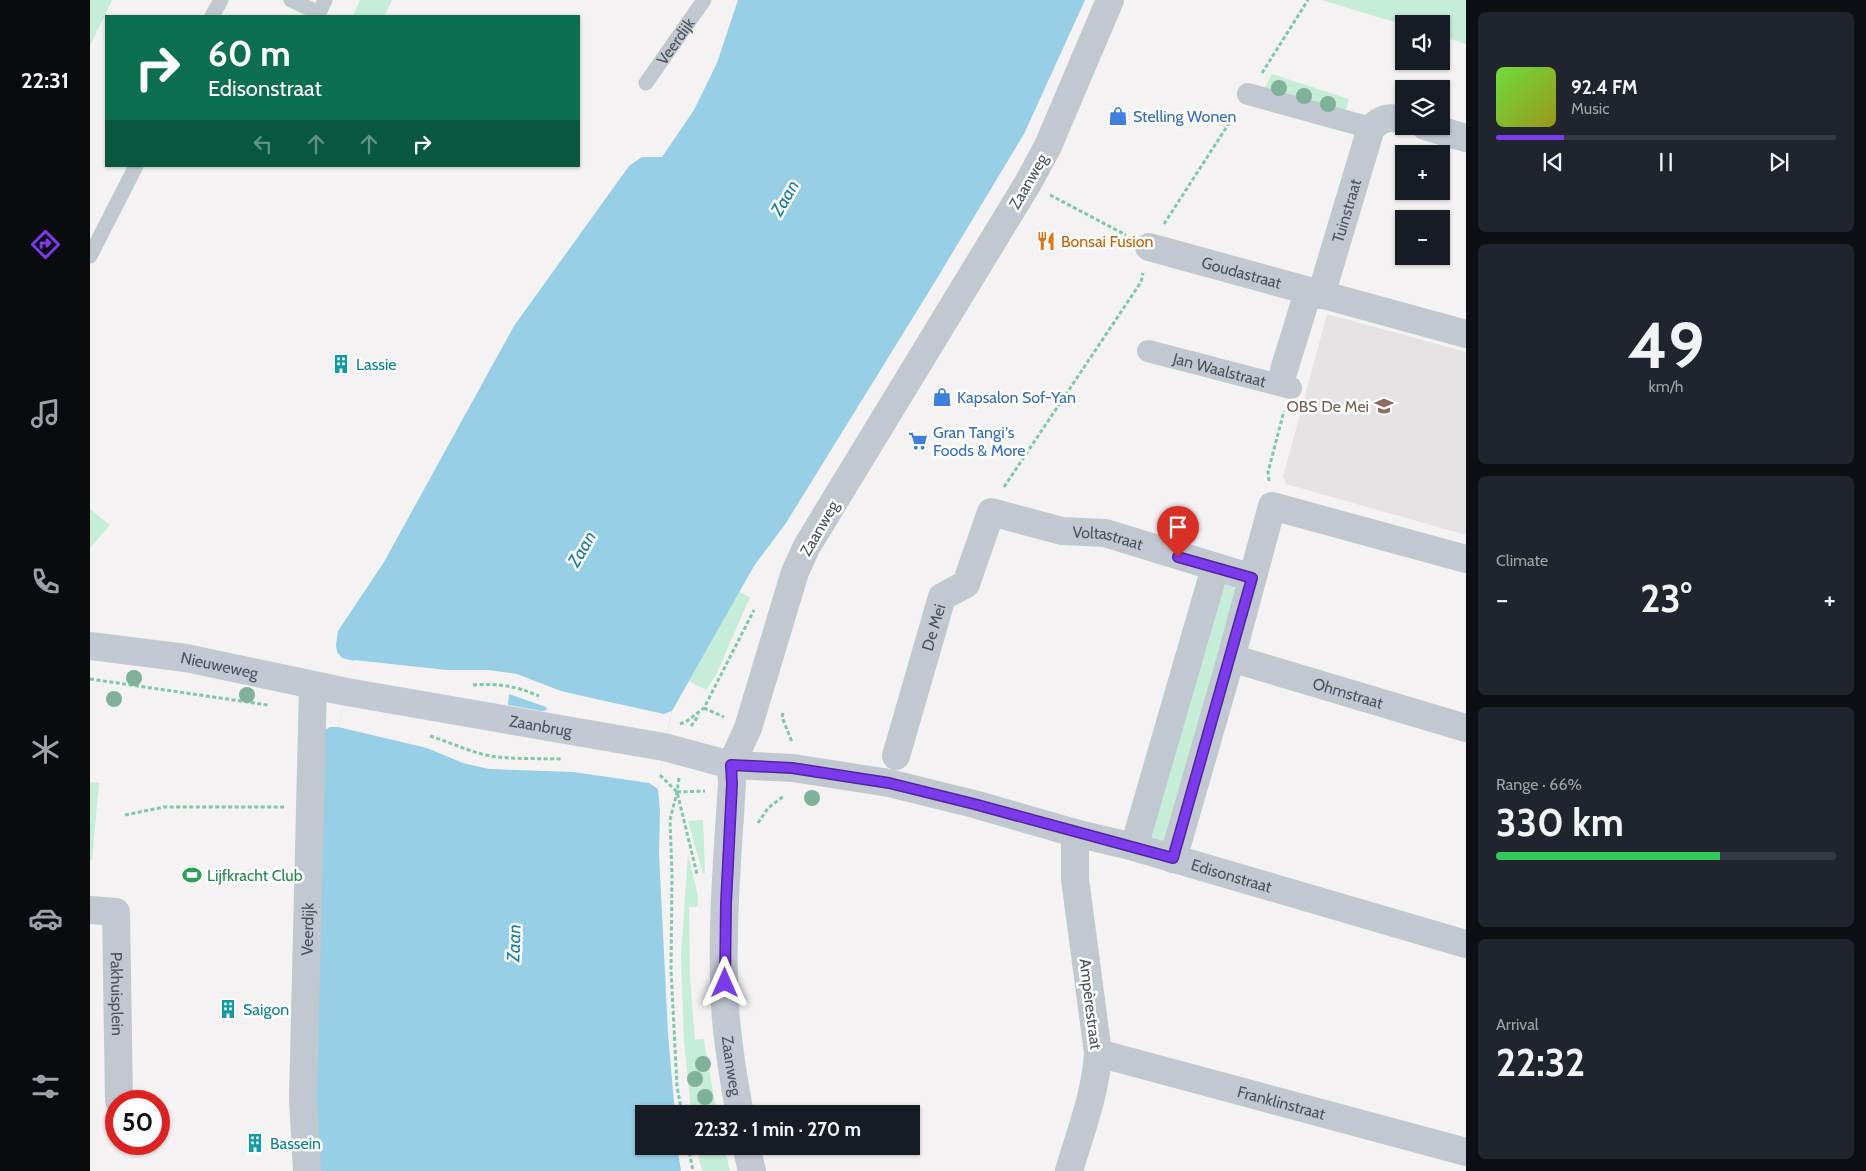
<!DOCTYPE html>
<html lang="en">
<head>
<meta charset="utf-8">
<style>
	:root { --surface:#171b24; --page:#20242c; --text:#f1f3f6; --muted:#9ea1a6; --line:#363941; --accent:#7c3aed }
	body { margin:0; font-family:Cabin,sans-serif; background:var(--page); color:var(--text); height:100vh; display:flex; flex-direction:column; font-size:19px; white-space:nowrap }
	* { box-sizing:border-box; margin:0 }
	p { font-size:16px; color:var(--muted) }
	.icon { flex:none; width:28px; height:28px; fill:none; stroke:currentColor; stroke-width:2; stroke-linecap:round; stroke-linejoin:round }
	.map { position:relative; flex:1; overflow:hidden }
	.panel { display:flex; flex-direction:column; gap:12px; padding:12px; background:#0d0f14; width:400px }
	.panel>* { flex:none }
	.banner { position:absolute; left:15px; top:15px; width:475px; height:152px; border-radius:0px; box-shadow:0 1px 4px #0004; background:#0b6e4f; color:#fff; overflow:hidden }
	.tools { position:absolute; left:1305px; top:15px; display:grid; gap:10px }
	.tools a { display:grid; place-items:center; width:55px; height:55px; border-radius:0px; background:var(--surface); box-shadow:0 1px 4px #0004; font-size:25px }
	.speed { position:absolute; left:15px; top:1090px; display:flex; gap:10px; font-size:25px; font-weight:700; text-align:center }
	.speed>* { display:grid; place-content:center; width:65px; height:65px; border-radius:50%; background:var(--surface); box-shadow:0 1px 4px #0004; line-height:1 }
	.speed .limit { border:8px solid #d22; background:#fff; color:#111 }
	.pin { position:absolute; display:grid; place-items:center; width:42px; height:42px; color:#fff; margin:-51px -21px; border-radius:50% 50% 50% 0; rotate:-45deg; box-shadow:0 0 5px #0007 }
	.pin .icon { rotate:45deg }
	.me { position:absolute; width:55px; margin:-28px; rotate:0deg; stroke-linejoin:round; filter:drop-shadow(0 0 4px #0008) }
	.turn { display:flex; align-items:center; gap:18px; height:105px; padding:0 20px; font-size:22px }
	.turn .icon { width:65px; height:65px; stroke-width:2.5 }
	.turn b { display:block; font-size:35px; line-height:42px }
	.lanes { display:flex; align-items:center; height:48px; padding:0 20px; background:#0003; justify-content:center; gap:25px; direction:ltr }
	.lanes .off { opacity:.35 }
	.big { font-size:38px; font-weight:700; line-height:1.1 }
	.panel .card { flex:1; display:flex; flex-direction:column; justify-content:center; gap:8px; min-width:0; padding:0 18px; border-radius:8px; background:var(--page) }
	.panel .dial { align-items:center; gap:0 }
	.dial b { font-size:65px; line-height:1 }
	.song { display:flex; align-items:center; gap:15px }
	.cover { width:60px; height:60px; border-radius:8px; background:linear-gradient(135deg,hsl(100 70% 55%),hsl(60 70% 35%)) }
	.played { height:5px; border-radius:2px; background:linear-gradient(90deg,var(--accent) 20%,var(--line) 20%) }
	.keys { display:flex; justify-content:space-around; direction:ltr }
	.heat { display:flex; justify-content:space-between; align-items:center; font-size:28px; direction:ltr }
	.charge { height:8px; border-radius:4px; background:linear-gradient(90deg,#34c759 66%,var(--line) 0) }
	.trip { position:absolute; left:545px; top:1105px; width:285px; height:50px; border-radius:0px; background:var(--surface); box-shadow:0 1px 4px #0004; font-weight:700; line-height:50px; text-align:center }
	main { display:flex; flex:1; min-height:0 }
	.menu { display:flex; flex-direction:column; width:90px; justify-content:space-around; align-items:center; background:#090b0e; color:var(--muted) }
	.menu .icon { width:35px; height:35px }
	.menu .on { color:var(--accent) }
	.menu b { font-size:22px; color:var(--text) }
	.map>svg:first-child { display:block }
	.education { fill:#e5e3e3 }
	.green { fill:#c5edd8 }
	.water { fill:#96cfe6 }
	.pier { fill:#f4f2f2; fill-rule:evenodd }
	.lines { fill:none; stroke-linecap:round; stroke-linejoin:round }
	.path { stroke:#80c8aa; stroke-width:3; stroke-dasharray:4 2.5; stroke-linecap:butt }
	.service { stroke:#c1c8cf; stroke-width:15 }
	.pedestrian { stroke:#c1c8cf; stroke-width:22 }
	.minor { stroke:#c1c8cf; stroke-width:28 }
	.secondary { stroke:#c2c9d3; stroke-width:28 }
	.tree { fill:#7fb19b }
	.route-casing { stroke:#51269a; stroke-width:12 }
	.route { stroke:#7c3aed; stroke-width:9 }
	.labels { text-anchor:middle; stroke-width:5; stroke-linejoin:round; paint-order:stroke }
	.street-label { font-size:16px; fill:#4b535e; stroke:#fff }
	.shop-label { font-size:16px; fill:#366cbe; stroke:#fff; text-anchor:start }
	.food-label { font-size:16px; fill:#c56008; stroke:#fff; text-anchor:start }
	.culture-label { font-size:16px; fill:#0d838f; stroke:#fff; text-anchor:start }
	.education-label { font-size:16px; fill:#785e54; stroke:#fff; text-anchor:end }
	.leisure-label { font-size:16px; fill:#27864d; stroke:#fff; text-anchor:start }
	.water-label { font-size:18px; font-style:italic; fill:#197ba3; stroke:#fff }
</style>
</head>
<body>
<main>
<nav class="menu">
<b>22:31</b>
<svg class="icon on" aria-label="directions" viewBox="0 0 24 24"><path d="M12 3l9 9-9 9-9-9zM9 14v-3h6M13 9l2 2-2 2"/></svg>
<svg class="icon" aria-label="music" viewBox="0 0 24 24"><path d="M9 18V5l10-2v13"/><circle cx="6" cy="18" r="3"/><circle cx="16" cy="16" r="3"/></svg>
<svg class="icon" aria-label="phone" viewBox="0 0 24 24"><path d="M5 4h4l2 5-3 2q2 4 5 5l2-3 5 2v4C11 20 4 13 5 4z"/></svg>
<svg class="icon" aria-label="climate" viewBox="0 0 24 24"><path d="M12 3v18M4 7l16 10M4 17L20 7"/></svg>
<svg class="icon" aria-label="car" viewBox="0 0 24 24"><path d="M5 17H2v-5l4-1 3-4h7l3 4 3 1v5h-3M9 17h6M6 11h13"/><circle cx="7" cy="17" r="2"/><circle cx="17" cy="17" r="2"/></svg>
<svg class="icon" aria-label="filters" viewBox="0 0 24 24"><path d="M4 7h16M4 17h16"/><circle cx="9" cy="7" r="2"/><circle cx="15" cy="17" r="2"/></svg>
</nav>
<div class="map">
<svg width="1376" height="1171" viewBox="0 0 1376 1171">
	<rect width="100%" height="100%" fill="#f4f2f2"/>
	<!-- education -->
	<path class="education" d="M1237 314 1376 352V535L1196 484 1193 477Z"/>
	<!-- green -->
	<path class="green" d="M0 0H22L0 46Z
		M270 0H302L295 15 296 16H263Z
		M1232 0H1376V44L1351 36V24L1314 25Z
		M1182 74 1259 99 1253 119 1171 95Z
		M0 509 20 525 0 548Z
		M1134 585 1144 587 1148 599 1080 847 1054 837Z
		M649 592 660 597 626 675 616 690 599 681Z
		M0 782 9 783 2 860H0Z
		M613 820 615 873 613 874 598 821Z
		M598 854 608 896V905L606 907H599L600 977 605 1040 613 1039 614 1041 627 1114H601V1112L594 1042 591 955Z
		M606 1146H634L640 1171H612Z"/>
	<!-- water -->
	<path class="water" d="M648 0H995L934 134 843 285 696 523 664 566 582 711 574 747 568 789 570 812 569 853 578 1034 585 1114H554V1146H587L591 1171H227L222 1039 235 730 240 727H248L264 661 252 658 247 652 246 645 248 631 294 562 424 326 539 166 552 157H572L604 110 627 63Z"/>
	<!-- pier -->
	<path class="pier" d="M264 660 357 670H399L427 674 471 691 497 697 574 714 582 711 574 747 568 789 559 783 483 772 399 769 373 763 337 748 248 727ZM419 694 456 707 457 710 452 711 418 705Z"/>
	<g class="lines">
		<!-- path -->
		<path class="path" d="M1172 73 1218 0
			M960 195 1036 235
			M1074 224 1145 114
			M1179 481 1178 472 1194 411
			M914 487 1051 282 1053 273
			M0 679 178 705
			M383 685C409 683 425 686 449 696
			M614 708 634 717
			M693 713 692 717 702 742
			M590 724 597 721 614 708 664 610
			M601 726 609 715
			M340 736C359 742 376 750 395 755 421 760 447 758 473 759
			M570 775 587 792 607 874
			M589 778 587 792 580 820 582 874 581 970 587 1086 592 1114
			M587 792 615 791
			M35 815 74 807H194
			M668 823 678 808 694 796
			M598 1146 603 1171"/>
		<!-- service -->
		<g class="service">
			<path d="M201 0 229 13 235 0"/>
			<path d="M122 16 131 0"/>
			<path id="s1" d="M556 83 614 0"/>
			<path d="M0 256 46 166"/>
		</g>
		<!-- pedestrian -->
		<g class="pedestrian">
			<path d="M1158 94 1281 128"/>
			<path id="s2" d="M1058 351 1201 388"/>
		</g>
		<!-- minor -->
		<g class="minor">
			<path id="s3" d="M1020 0 958 146 938 183 717 546 705 572 658 728 641 765 703 768 799 783 884 804 985 833 1044 847 1376 944"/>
			<path d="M1335 126 1376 138"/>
			<path id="s4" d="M1059 247 1376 334"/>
			<path id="s5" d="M1231 295 1281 128C1292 118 1299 116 1314 120"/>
			<path d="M1194 370 1218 292"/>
			<path id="s6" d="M1141 658 1376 728"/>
			<path id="s7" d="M806 756 852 597 876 584 901 512 972 531 1015 533 1162 578"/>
			<path d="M1044 847 1125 568"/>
			<path d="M1083 859 1141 658 1182 506 1376 559"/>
			<path id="s8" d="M0 910 26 912 29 1101"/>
			<path id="s9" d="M1008 1053 1376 1152"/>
			<path id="s10" d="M217 1171 213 1099 223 686"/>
			<path d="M979 1171C990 1133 1006 1093 1008 1053L985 879V833"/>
		</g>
		<!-- secondary -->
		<g class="secondary">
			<path id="s11" d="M0 646 96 658 257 692 574 747 641 765 642 784C637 861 630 943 636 1020 639 1051 644 1083 650 1114"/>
			<path d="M656 1146 662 1171"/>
		</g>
	</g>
	<!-- trees -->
	<g class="tree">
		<circle cx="1189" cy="88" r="8"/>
		<circle cx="1214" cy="96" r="8"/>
		<circle cx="1238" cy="104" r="8"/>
		<circle cx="44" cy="678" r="8"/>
		<circle cx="157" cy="695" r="8"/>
		<circle cx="24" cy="699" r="8"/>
		<circle cx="722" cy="798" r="8"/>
		<circle cx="613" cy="1064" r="8"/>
		<circle cx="605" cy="1079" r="8"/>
		<circle cx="615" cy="1097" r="8"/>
	</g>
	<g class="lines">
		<!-- route casing -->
		<g class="route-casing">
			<path id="route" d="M635 983 636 903 642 784 641 765 702 768 799 783 884 804 1083 858 1162 578 1088 557"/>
		</g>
		<!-- route -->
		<use href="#route" class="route"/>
	</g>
	<!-- icons -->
	<defs>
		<g id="shop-bare" transform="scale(1.5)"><path d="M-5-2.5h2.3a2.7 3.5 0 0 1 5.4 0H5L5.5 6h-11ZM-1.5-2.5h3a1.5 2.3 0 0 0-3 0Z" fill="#3f7fe0" stroke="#fff" stroke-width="2.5" paint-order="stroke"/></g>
		<g id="restaurant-bare" transform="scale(1.5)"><path d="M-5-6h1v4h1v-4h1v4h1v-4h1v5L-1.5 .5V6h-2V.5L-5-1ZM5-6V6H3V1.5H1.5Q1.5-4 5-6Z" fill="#e8710a" stroke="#fff" stroke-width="2.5" paint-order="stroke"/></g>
		<g id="building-bare" transform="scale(1.5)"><path d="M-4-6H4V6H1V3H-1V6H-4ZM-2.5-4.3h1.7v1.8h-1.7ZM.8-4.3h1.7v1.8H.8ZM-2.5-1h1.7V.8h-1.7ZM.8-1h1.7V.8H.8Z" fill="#0f9aa8" stroke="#fff" stroke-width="2.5" paint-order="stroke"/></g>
		<g id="school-bare" transform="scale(1.5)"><path d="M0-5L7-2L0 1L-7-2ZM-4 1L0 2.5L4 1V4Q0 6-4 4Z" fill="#8d6e63" stroke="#fff" stroke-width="2.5" paint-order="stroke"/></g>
		<g id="supermarket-bare" transform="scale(1.5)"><path d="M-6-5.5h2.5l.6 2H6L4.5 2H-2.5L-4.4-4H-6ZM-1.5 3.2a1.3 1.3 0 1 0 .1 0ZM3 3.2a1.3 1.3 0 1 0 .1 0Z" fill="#3f7fe0" stroke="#fff" stroke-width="2.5" paint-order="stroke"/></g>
		<g id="stadium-bare" transform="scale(1.5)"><path d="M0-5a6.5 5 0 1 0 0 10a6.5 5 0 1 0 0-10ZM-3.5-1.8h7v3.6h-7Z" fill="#2e9e5b" stroke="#fff" stroke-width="2.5" paint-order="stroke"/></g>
	</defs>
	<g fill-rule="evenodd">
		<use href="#shop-bare" x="1028" y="116"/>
		<use href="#restaurant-bare" x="956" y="241"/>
		<use href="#building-bare" x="251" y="364"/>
		<use href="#shop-bare" x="852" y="397"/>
		<use href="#school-bare" x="1294" y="406"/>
		<use href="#supermarket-bare" x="828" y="441"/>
		<use href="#stadium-bare" x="102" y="875"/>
		<use href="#building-bare" x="138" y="1009"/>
		<use href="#building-bare" x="165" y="1143"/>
	</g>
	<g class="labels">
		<!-- street labels -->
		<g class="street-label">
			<text dy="6" stroke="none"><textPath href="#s1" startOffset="51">Veerdijk</textPath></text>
			<text transform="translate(938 181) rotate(-60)" y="6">Zaanweg</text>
			<text dy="6" stroke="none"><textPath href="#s5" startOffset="88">Tuinstraat</textPath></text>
			<text dy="6" stroke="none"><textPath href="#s4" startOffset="96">Goudastraat</textPath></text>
			<text dy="6" stroke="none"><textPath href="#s2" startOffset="74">Jan Waalstraat</textPath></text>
			<text transform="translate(729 528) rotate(-60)" y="6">Zaanweg</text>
			<text dy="6" stroke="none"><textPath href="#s7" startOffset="389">Voltastraat</textPath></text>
			<text dy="6" stroke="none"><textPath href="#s7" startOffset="134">De Mei</textPath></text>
			<text dy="6" stroke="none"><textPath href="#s11" startOffset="131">Nieuweweg</textPath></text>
			<text dy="6" stroke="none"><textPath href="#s6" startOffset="122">Ohmstraat</textPath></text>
			<text dy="6" stroke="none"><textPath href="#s11" startOffset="458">Zaanbrug</textPath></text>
			<text dy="6" stroke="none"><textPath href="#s3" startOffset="1372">Edisonstraat</textPath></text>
			<text dy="6" stroke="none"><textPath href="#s10" startOffset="242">Veerdijk</textPath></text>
			<text dy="6" stroke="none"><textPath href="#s8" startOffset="108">Pakhuisplein</textPath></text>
			<text transform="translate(1001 1004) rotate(83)" y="6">Ampèrestraat</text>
			<text dy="6" stroke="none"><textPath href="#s11" startOffset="954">Zaanweg</textPath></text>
			<text dy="6" stroke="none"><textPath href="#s9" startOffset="190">Franklinstraat</textPath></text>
		</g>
		<!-- shop labels -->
		<g class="shop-label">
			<text x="1043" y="122">Stelling Wonen</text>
			<text x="867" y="403">Kapsalon Sof-Yan</text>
			<text x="843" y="438">Gran Tangi's<tspan x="843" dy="18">Foods &amp; More</tspan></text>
		</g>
		<!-- food labels -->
		<g class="food-label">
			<text x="971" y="247">Bonsai Fusion</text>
		</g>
		<!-- culture labels -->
		<g class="culture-label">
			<text x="266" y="370">Lassie</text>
			<text x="153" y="1015">Saigon</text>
			<text x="180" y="1149">Bassein</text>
		</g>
		<!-- education labels -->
		<g class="education-label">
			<text x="1279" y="412">OBS De Mei</text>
		</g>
		<!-- leisure labels -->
		<g class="leisure-label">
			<text x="117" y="881">Lijfkracht Club</text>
		</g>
		<!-- water labels -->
		<g class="water-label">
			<text transform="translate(695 198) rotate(-60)" y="6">Zaan</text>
			<text transform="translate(492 549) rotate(-60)" y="6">Zaan</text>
			<text transform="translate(424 943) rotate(-88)" y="6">Zaan</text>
		</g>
	</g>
</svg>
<div class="tools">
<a><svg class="icon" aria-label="sound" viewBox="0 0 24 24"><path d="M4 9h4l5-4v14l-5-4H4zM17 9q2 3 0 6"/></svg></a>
<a><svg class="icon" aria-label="layers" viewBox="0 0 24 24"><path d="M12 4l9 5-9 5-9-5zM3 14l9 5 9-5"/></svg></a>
<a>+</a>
<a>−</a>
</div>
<div class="speed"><div class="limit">50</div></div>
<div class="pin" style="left:1088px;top:557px;background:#d93025"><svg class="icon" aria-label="arrive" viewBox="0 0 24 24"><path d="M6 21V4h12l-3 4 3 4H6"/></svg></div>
<svg class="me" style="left:635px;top:983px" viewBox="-20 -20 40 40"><path d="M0-17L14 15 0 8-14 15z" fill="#7c3aed" stroke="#fff" stroke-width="4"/></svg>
<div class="trip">22:32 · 1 min · 270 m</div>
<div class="banner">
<div class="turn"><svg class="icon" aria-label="right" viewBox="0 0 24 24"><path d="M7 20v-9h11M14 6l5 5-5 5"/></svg><div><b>60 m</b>Edisonstraat</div></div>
<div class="lanes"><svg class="icon off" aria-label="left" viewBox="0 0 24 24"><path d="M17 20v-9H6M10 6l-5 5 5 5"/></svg><svg class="icon off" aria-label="ahead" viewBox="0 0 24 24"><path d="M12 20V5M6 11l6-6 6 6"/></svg><svg class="icon off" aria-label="ahead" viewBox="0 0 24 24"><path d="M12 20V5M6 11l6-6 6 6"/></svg><svg class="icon" aria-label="right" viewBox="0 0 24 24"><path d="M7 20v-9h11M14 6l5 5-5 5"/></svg></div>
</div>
</div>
<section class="panel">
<div class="card">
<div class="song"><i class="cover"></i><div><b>92.4 FM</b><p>Music</p></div></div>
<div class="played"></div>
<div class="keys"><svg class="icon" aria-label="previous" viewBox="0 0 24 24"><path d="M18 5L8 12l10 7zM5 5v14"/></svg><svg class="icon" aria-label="pause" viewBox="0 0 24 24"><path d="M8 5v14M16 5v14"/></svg><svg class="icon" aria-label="next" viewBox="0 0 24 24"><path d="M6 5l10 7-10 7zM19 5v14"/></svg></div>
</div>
<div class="card dial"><b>49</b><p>km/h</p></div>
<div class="card"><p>Climate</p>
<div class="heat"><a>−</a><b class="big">23°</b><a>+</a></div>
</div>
<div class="card"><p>Range · 66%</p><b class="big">330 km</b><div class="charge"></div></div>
<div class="card"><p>Arrival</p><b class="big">22:32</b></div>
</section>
</main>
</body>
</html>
